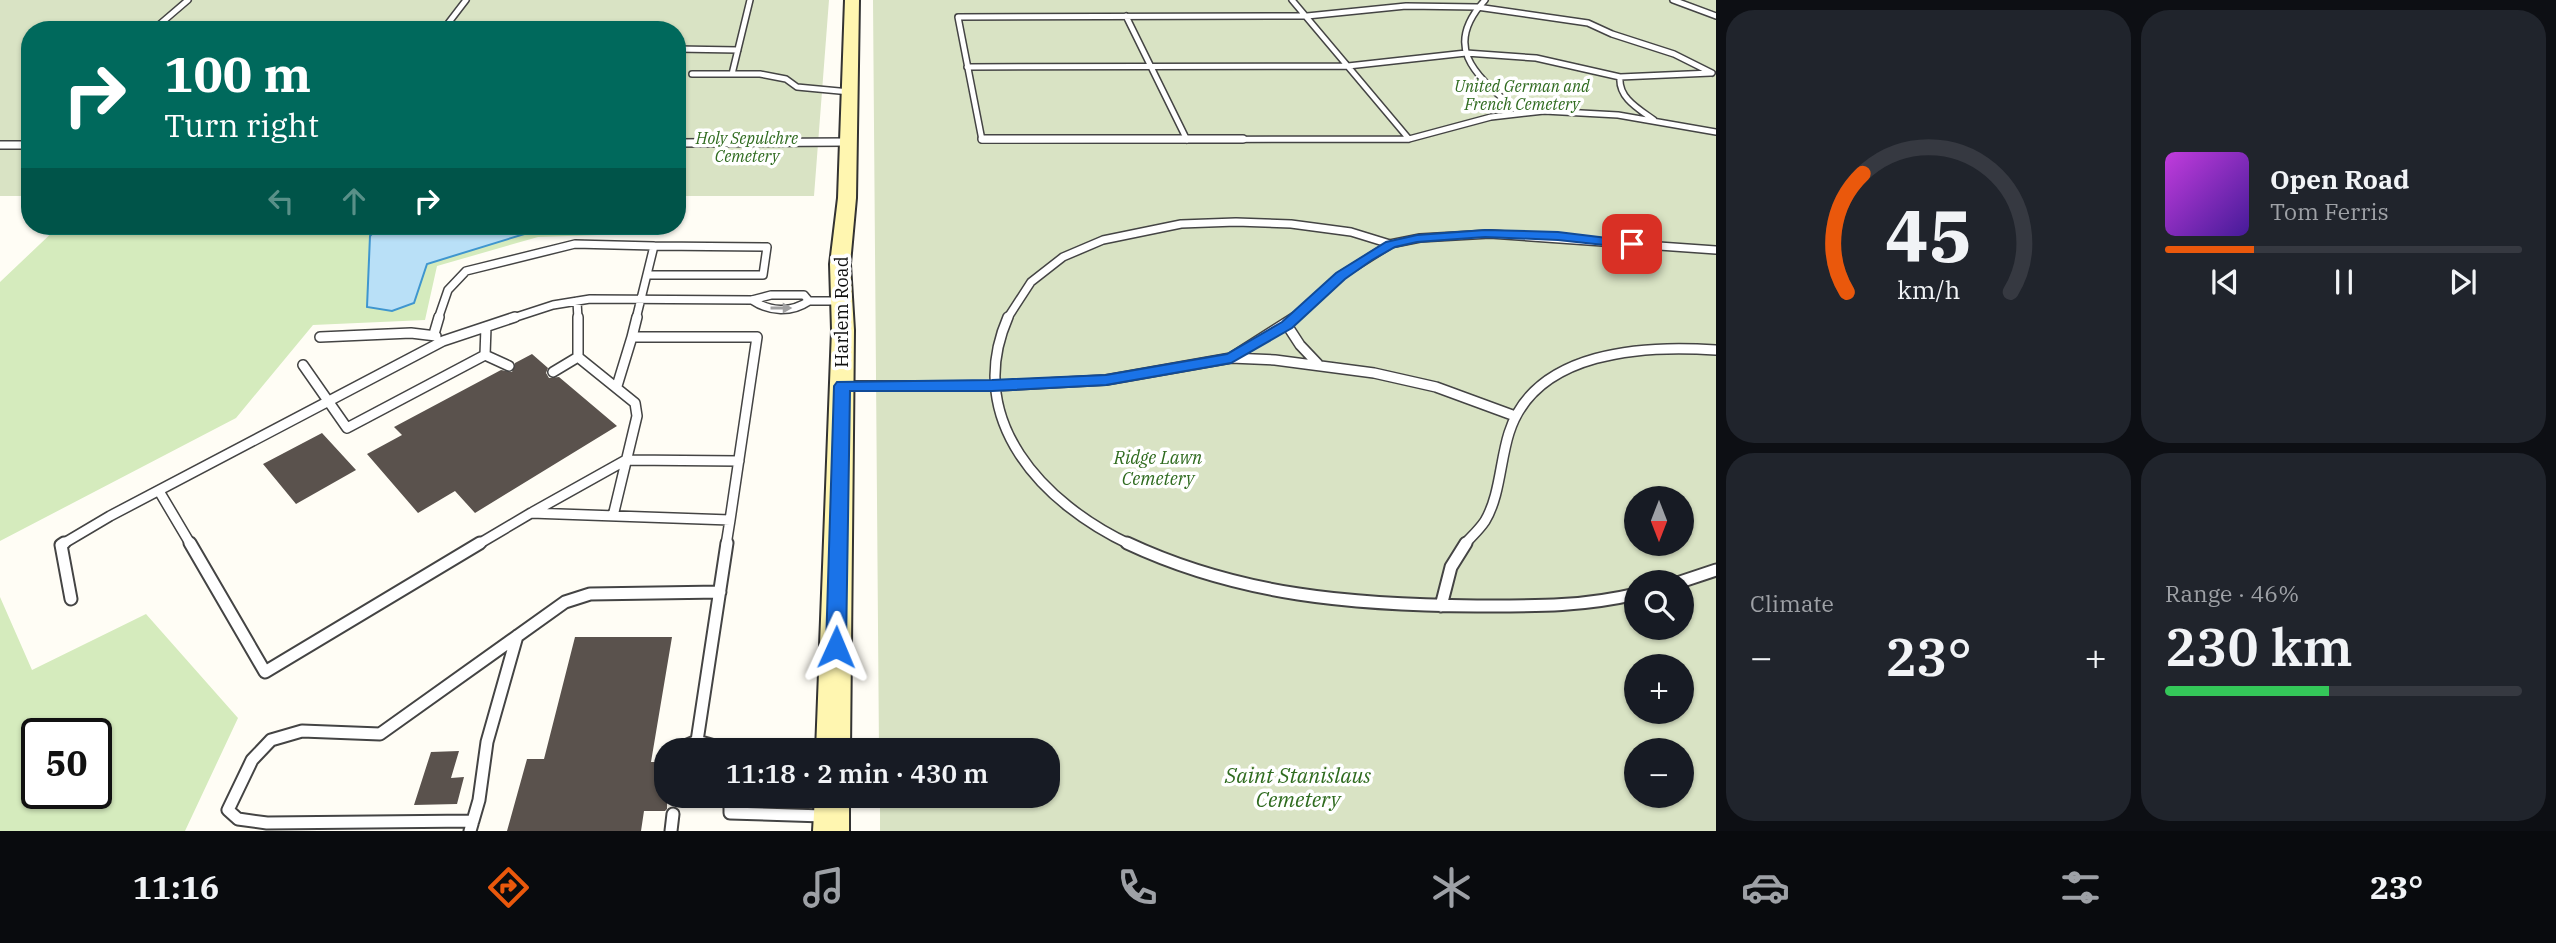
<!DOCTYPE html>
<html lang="en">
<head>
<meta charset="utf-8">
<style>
	:root { --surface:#171b24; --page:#20242c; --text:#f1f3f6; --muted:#9ea1a6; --line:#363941; --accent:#ea580c }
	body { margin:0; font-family:"IBM Plex Serif",serif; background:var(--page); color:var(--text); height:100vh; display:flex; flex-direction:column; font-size:26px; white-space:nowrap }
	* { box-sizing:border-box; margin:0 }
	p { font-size:23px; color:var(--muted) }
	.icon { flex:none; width:38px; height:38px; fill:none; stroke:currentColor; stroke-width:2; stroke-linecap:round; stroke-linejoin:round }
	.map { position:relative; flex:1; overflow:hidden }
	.panel { display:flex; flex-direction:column; gap:10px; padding:10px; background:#0d0f14; width:840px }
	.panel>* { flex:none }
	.banner { position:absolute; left:21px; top:21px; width:665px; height:214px; border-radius:28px; box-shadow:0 2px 5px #0004; background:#00695c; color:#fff; overflow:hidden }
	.needle { width:46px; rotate:180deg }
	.tools { position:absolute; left:1624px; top:486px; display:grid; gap:14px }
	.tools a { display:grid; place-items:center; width:70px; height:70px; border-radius:50%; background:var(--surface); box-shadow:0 2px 5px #0004; font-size:35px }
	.speed { position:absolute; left:21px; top:718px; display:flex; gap:14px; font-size:35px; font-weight:700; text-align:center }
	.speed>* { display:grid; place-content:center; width:91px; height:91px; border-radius:50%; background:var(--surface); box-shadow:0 2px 5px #0004; line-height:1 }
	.speed .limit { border:4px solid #111; border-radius:10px; background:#fff; color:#111 }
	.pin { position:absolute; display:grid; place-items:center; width:60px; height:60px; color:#fff; margin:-30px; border-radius:14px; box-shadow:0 4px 10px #0006 }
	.me { position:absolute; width:77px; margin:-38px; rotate:1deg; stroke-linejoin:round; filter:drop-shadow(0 0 5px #0008) }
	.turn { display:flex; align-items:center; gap:24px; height:147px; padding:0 28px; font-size:32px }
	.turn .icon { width:91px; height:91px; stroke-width:2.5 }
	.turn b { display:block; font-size:49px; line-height:60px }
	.lanes { display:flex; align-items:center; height:66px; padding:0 28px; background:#0003; justify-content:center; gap:35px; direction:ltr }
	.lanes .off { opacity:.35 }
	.big { font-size:52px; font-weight:600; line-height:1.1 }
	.panel .widget { flex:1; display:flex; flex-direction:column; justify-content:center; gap:10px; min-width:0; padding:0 24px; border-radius:28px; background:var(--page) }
	.panel .dial { align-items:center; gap:0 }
	.dial svg { height:182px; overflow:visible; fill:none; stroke:var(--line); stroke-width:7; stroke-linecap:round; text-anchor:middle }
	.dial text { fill:var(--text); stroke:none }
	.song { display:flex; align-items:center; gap:21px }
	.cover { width:84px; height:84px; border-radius:10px; background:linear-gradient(135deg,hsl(290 70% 55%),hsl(260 70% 35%)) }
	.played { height:7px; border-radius:4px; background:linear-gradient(90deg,var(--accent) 25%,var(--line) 25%) }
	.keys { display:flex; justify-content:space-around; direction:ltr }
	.heat { display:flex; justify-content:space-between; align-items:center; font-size:38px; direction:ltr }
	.charge { height:10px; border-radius:5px; background:linear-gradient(90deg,#34c759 46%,var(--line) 0) }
	.panel .tiles { flex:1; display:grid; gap:10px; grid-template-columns:repeat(2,1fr) }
	.trip { position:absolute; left:654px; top:738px; width:406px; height:70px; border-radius:28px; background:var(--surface); box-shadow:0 2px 5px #0004; font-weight:600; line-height:70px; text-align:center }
	.tabs { display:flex; height:112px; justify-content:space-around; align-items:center; background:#090b0e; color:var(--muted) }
	.tabs .icon { width:49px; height:49px }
	.tabs .on { color:var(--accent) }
	.tabs b { font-size:32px; color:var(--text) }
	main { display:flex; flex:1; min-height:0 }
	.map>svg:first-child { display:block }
	.green { fill:#d5ebbd; fill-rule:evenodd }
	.cemetery { fill:#d9e3c4; fill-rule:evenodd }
	.water { fill:#b9e0f7; stroke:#3f96cf; stroke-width:2 }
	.building { fill:#5a524d }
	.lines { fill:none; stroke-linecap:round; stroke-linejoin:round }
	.service-far3-casing { stroke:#444; stroke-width:8 }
	.service-far2-casing { stroke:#444; stroke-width:10 }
	.service-far1-casing { stroke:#444; stroke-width:12 }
	.service-casing { stroke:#444; stroke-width:15 }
	.secondary-casing { stroke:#333; stroke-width:4 }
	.service-far3 { stroke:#fff; stroke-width:5 }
	.service-far2 { stroke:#fff; stroke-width:7 }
	.service-far1 { stroke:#fff; stroke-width:9 }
	.service { stroke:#fff; stroke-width:11 }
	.secondary { fill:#fff6b0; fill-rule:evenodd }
	.oneway { fill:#a0a0a0 }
	.route { fill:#1a73e8; stroke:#114b97; stroke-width:2 }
	.labels { text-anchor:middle; stroke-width:7; stroke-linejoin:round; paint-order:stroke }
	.far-park-label { font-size:16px; font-style:italic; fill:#2f6b1f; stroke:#fff }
	.street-label { font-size:18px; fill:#111; stroke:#fff }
	.park-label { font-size:18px; font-style:italic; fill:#2f6b1f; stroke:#fff }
	.near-park-label { font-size:21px; font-style:italic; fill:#2f6b1f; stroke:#fff }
</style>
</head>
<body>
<main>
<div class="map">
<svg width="1716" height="831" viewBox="0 0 1716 831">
	<rect width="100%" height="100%" fill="#fffdf5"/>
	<!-- green -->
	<path class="green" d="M59 226H658L657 233 538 237 437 266 425 320 313 325 236 418 0 541V282Z
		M0 597 32 670 146 614 238 718 185 831H0ZM37 733H96V793H37Z"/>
	<!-- cemetery -->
	<path class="cemetery" d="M0 0H829L814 196H677V30H30V196H0Z
		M873 0H1716V831H880V796H1048V751H879ZM1636 499H1682V544H1636ZM1636 583H1682V628H1636ZM1636 667H1682V712H1636ZM1636 751H1682V796H1636Z"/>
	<!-- water -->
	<path class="water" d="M379 226H641L639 229 531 232 427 264 414 303 392 311 367 307 370 236Z"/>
	<!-- building -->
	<path class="building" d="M532 354 548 368 546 373 549 378 559 377 617 426 475 513 455 491 418 513 367 454 402 435 394 427 501 370 512 372 515 363Z
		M322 433 356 470 296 504 263 464Z
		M575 637H672L651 762H667V809L665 811H644L641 831H507L527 759H544Z
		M459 751 451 778 464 777 457 804 414 805 431 752Z"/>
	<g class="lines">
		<!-- service-far3 casing -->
		<g class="service-far3-casing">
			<path id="service-far3" d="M1292 0 1409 139
				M1485 0C1439 50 1480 78 1519 113
				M1673 0 1716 16
				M1126 16 1187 140
				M153 30 188 0
				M443 30 466 0
				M677 49 738 50
				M967 67 1348 66 1466 53 1536 58 1620 77
				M1712 73 1674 54 1612 34 1588 23 1477 7 1406 6 1307 16 958 17 982 140 1409 139 1491 117 1544 111 1618 115 1716 132
				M692 74H760L786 79 797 87 850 92
				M732 74 750 0
				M1654 120C1639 109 1618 98 1620 77L1711 73"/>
		</g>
		<!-- service-far2 casing -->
		<g class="service-far2-casing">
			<path id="service-far2" d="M982 139H1243
				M677 143 848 142
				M0 145H30
				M647 275H763L767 247 654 246
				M752 300C770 312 791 313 809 301
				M577 301 578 319
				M438 319 448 290 466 271 575 244 654 246 636 319
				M510 319 553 305 590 299 752 300 771 295H804L809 301H839
				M1007 319 1031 282 1063 257 1103 240 1181 224 1236 222 1291 224 1351 232 1390 244 1420 238 1490 234 1716 250
				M1293 319 1340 276 1391 244"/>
		</g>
		<!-- service-far1 casing -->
		<g class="service-far1-casing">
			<path id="service-far1" d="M578 317V357L635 403 637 416 613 516
				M1008 317C963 420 1043 504 1131 545
				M1287 325 1300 345 1318 364
				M434 334 439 317
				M320 337 411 333 436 336
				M485 355 509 366
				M1232 357 1295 317
				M303 365 347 428 485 355 486 327
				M553 372 578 357
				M617 386 632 337
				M844 386H992L1106 380 1231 358 1275 360 1374 373 1436 387 1515 416
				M159 491 191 545
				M533 512 626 460 739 461
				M61 545 110 516 443 341 515 317
				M477 545 531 513 730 520 757 337H632L637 317
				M726 545 730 520
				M1464 545C1471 537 1479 530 1485 521 1500 496 1500 461 1509 433 1535 350 1645 345 1716 350"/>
		</g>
		<!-- service casing -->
		<g class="service-casing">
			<path id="service" d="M64 543 61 545 71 599
				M190 543 265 672 480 543
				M1127 543C1240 596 1354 605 1477 606 1533 606 1581 607 1636 594
				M1677 583 1716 570
				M1441 606 1451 567 1466 543
				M697 741 727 543
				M682 751 683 747 697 741 718 747 720 751
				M730 796V813L823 816
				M473 821 267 823 238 819 228 810 252 760 271 740 302 731 380 734 565 602 590 594 720 592
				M470 831 479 800 487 742 517 636
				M671 831 673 814"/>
		</g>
		<!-- secondary casing -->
		<g class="secondary-casing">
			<path id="secondary" d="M845 0H859L856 198 850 264 854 330 850 751H816L832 330 830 264 838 198Z
				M815 796H849V831H813Z"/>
		</g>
		<!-- service-far3 -->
		<use href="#service-far3" class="service-far3"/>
		<!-- service-far2 -->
		<use href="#service-far2" class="service-far2"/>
		<!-- service-far1 -->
		<use href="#service-far1" class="service-far1"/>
		<!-- service -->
		<use href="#service" class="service"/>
		<!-- secondary -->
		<use href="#secondary" class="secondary"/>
	</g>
	<!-- one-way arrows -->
	<defs><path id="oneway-solid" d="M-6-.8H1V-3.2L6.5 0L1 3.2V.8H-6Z" transform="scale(1.75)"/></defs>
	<use class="oneway" href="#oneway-solid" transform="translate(781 308)"/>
	<!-- route -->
	<path class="route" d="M1485 230 1558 232 1632 241 1639 244 1632 248 1558 240 1485 237 1417 242 1395 247 1372 260 1345 279 1292 328 1231 363 1106 385 992 391H850L846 647 843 653 836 655 829 653 826 647 834 386 837 382 992 380 1106 375 1227 354 1282 322 1336 273 1386 242 1417 235Z"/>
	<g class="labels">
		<!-- far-park labels -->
		<g class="far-park-label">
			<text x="1522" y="92">United German and<tspan x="1522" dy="18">French Cemetery</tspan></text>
			<text x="747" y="144">Holy Sepulchre<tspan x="747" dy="18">Cemetery</tspan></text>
		</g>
		<!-- street labels -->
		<g class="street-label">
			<text transform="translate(842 312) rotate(-90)" y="6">Harlem Road</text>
		</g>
		<!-- park labels -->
		<g class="park-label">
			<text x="1158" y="464">Ridge Lawn<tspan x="1158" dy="21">Cemetery</tspan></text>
		</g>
		<!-- near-park labels -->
		<g class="near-park-label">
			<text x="1298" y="783">Saint Stanislaus<tspan x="1298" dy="24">Cemetery</tspan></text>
		</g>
	</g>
</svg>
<div class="tools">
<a><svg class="needle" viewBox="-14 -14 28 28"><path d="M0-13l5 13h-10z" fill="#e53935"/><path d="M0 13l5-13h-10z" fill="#9ea1a6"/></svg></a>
<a><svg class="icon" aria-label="search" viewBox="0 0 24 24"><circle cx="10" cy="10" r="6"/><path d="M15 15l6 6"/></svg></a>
<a>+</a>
<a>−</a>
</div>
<div class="speed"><div class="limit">50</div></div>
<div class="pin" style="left:1632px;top:244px;background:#d93025"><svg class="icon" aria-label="arrive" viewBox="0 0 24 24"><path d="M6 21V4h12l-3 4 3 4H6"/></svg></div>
<svg class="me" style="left:836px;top:647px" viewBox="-20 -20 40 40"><path d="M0-17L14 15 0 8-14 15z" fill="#1a73e8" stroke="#fff" stroke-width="4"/></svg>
<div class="trip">11:18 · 2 min · 430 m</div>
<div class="banner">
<div class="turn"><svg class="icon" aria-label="right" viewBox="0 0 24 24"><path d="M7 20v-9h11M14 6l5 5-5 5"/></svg><div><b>100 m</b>Turn right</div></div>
<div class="lanes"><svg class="icon off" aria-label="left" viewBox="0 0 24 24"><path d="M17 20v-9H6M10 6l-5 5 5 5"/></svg><svg class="icon off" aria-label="ahead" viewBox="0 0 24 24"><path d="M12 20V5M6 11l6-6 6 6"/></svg><svg class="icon" aria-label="right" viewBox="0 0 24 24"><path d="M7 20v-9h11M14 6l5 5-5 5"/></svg></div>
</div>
</div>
<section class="panel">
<div class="tiles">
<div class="widget dial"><svg viewBox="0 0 100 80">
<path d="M14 69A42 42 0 1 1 86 69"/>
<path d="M14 69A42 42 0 0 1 21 17" stroke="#ea580c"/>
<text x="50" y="56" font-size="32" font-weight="700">45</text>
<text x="50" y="72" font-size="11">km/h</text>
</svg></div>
<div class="widget">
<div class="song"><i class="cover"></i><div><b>Open Road</b><p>Tom Ferris</p></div></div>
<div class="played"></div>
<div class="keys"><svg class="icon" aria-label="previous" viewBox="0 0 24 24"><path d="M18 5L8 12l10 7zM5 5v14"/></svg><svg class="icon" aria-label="pause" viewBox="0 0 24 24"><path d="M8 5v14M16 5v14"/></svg><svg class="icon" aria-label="next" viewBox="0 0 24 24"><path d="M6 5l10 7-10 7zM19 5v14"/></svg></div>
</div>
<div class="widget"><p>Climate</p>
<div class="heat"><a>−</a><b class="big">23°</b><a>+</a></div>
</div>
<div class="widget"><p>Range · 46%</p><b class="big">230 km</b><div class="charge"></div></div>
</div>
</section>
</main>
<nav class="tabs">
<b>11:16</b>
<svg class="icon on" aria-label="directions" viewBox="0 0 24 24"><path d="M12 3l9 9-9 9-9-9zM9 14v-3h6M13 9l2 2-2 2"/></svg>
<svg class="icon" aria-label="music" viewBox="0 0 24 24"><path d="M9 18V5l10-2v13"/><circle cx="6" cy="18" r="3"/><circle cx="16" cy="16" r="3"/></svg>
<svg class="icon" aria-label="phone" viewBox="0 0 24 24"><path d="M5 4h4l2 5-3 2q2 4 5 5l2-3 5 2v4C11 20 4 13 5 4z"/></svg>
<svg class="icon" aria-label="climate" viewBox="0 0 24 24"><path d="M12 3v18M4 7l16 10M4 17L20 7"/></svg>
<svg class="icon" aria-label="car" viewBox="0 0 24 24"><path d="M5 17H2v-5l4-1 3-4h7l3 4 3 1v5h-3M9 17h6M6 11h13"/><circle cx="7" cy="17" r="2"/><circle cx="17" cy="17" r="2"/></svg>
<svg class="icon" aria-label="filters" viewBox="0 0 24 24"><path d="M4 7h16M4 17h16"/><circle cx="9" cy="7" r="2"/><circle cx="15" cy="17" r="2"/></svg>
<b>23°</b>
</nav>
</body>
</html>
